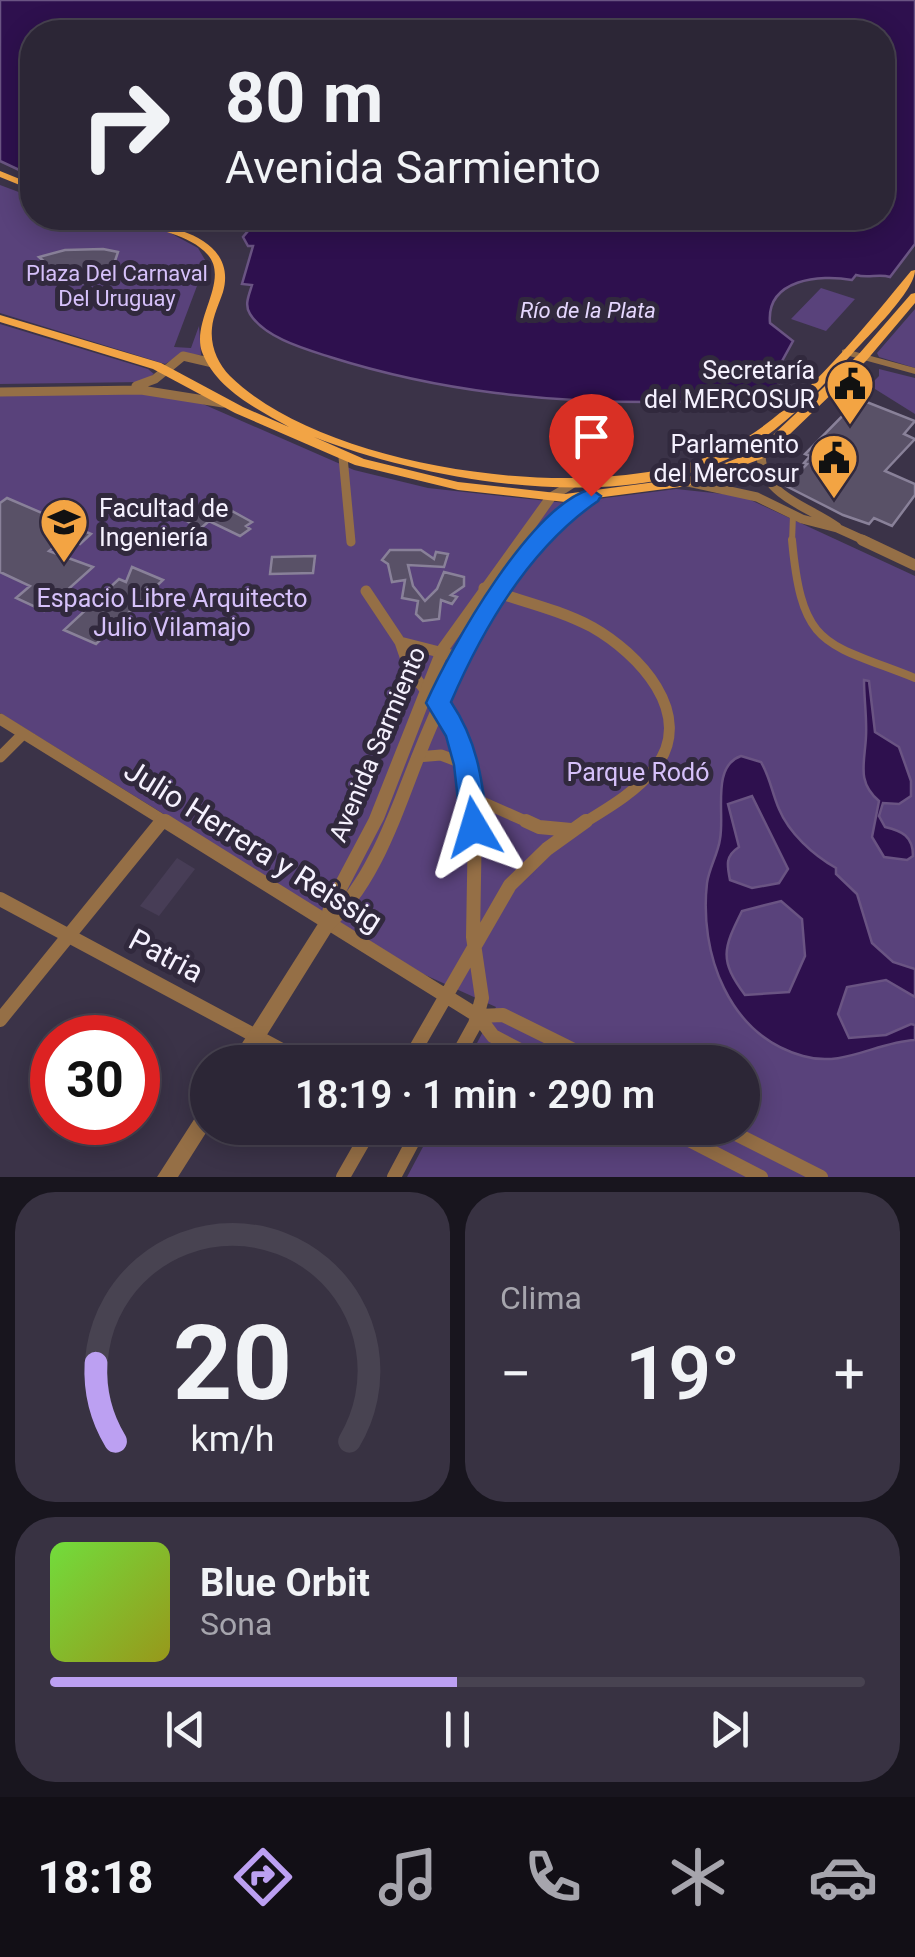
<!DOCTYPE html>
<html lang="es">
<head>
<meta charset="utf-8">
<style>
	:root { --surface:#2c2636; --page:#383242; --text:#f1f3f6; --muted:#a6a5ad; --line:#484351; --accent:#bca0f2 }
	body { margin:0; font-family:Roboto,sans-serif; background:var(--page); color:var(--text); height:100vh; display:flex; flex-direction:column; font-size:38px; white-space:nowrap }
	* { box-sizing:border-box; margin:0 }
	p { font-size:32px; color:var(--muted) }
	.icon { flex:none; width:55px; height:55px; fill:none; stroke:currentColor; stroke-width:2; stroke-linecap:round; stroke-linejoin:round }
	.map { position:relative; height:1177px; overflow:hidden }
	.drawer { display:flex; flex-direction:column; gap:15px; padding:15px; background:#18151e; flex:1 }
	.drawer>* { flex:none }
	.guide { position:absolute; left:20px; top:20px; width:875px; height:210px; border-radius:40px; box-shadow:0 5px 25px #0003,0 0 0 2px var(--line); background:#2c2636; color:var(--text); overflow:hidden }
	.speed { position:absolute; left:30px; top:1015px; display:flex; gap:20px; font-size:50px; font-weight:700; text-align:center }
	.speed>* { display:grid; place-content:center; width:130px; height:130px; border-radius:50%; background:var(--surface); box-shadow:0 5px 25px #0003,0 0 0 2px var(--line); line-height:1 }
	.speed .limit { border:15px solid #d22; background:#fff; color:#111 }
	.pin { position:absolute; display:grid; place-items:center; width:85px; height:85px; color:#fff; margin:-102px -42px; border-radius:50% 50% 50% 0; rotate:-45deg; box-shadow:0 0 10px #0007 }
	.pin .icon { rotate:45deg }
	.me { position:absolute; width:110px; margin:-55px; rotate:353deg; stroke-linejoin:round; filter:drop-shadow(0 0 8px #0008) }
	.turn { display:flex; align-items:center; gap:35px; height:210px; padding:0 40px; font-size:45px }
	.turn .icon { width:130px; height:130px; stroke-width:2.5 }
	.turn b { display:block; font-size:70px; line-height:85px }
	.big { font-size:75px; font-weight:600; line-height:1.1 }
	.drawer .card { flex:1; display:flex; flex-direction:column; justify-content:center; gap:15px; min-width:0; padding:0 35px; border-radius:40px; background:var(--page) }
	.drawer .dial { align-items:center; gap:0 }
	.dial svg { height:260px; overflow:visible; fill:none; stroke:var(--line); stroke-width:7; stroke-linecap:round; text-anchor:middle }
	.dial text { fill:var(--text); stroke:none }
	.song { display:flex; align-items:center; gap:30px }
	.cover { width:120px; height:120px; border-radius:15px; background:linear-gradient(135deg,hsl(100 70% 55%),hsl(60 70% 35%)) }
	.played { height:10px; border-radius:5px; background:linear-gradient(90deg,var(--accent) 50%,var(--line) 50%) }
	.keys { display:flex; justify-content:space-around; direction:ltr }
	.heat { display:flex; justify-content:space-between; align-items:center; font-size:55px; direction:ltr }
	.drawer .tiles { flex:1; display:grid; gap:15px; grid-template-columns:1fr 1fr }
	.card:last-child { grid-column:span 2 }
	.trip { position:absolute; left:190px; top:1045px; width:570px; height:100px; border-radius:50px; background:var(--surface); box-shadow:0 5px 25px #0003,0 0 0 2px var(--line); font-weight:600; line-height:100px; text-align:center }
	.tab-bar { display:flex; height:160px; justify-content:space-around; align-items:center; background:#120f16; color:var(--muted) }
	.tab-bar .icon { width:70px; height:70px }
	.tab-bar .selected { color:var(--accent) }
	.tab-bar b { font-size:45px; color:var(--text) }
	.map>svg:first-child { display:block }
	.built { fill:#473d56 }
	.green { fill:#59427b }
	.water { fill:#2e104e; stroke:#6a5483; stroke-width:2.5; fill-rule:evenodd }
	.building { fill:#595167; stroke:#898199; stroke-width:2.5 }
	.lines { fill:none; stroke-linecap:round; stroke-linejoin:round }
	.pedestrian-far1 { stroke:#956f46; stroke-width:6 }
	.pedestrian { stroke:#956f46; stroke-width:8 }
	.minor-far2 { stroke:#956f46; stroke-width:9 }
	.minor-far1 { stroke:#956f46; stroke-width:11 }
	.minor { stroke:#956f46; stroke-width:14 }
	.tertiary { fill:#956f46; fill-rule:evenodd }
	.primary { fill:#f2a445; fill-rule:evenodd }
	.route { fill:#1a73e8; stroke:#114b97; stroke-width:2.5 }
	.labels { text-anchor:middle; stroke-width:10; stroke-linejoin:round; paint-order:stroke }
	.far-park-label { font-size:22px; fill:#d6c1fa; stroke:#31293d }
	.far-water-label { font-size:22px; font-style:italic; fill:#e5d7fe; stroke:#31293d }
	.poi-label { font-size:25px; fill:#f5f1fe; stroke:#31293d; text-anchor:end }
	.park-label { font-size:25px; fill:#d6c1fa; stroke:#31293d }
	.street-label { font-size:25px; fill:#f5f1fe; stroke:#31293d }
	.near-street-label { font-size:30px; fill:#f5f1fe; stroke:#31293d }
</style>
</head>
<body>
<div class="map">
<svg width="915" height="1177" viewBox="0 0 915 1177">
	<rect width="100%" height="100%" fill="#3b3348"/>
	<!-- built -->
	<path class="built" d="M177 858 195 869 159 916 140 906Z"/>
	<!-- green -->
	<path class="green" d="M0 185 32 197V218H102L145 230 163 229 198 248 211 270 200 278 174 347 191 348 199 326 201 355 182 354 165 364 0 313Z
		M821 288 855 299 826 331 791 319Z
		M915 309V368L879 357 877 353Z
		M0 324 148 369 154 374 143 382 0 384Z
		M879 369 915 378V414L875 389 872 383 879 376Z
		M142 391 196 401 354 470 428 488 566 503 676 489 742 496 915 576V1177H407L433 1128H742V1062H467L496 1007 423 974 0 713V395Z"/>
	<!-- water -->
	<path class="water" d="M0 0H915V244L890 277C878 273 869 279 856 275L852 280C820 274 766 279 770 323L793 341 781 363 786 372C785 373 780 383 778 385 758 403 693 401 667 402 549 403 441 392 330 357 305 349 265 338 250 314 244 305 249 295 252 285L242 284 253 246H248L243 237 259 218H882V32H32V176L0 161Z
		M864 680 869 681 875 732 899 747 911 781V796L899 804 883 803 879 816 885 827C902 831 913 836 913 856L907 860 884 857 872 837 879 801C856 782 865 762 866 736 867 718 864 699 864 680Z
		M741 756 761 762C770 777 772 793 779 809 789 833 813 855 836 868V874L857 894 872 943 893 962 915 969V997L886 980 847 987 838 1014 849 1038 886 1035 911 1024 915 1025V1040C876 1042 843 1068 803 1056 728 1035 699 953 707 883 709 868 718 854 720 839 725 814 711 766 741 756ZM752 796 788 869 779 883 752 888 730 880C727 865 725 856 739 847L728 804ZM781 901 802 919 805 956 789 992 745 995C719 960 723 949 742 911Z"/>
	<!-- building -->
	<path class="building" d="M103 249 118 252 114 264 90 275 85 283 60 284V275L39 257 65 250Z
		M859 399 915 421 904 434 915 439 885 471 915 484V495L892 526 874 518 869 524 843 515 786 486 807 464 804 463 810 456 805 454Z
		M7 498 91 534 80 544 65 538 49 551 93 567 44 611 16 598 30 586 0 572V503Z
		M212 500 252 522 246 526 250 529 240 536 209 521 200 529 185 520Z
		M390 550H421L434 559 436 552 448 554 444 567 408 565 413 586 425 601 437 589 444 572 464 577V586L451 595 457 597 452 604 441 600 439 619 423 621 416 614 418 601 402 598 405 580 392 582 388 564 382 560Z
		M315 556 313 573 270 574 272 557Z
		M132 567 163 580 96 644 64 630 119 579 126 582Z"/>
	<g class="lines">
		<!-- pedestrian-far1 -->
		<path class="pedestrian-far1" d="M792 542 793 515"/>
		<!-- pedestrian -->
		<path class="pedestrian" d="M792 540C802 649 824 642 915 678"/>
		<!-- minor-far2 -->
		<path class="minor-far2" d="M136 386 155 379 183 356 213 363
			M0 392 141 390 223 403
			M761 454C762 497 807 505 837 527
			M343 457 351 542
			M688 482 757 497 802 519 837 528 868 542"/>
		<!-- minor-far1 -->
		<path class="minor-far1" d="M862 540 915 565
			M484 588C520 601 558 609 592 627 638 653 697 714 655 768 636 792 608 808 582 824
			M366 591 400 642 410 671 426 691
			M400 642 459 657
			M438 703C465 739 474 779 475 824
			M0 719 169 824
			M0 757 23 734
			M417 757 441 755 467 765
			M471 797 532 824"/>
		<!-- minor -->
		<path class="minor" d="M165 821 478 1016 493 1036 543 1062
			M526 821 539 827 571 830
			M0 899 304 1062
			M478 1016 503 1015 598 1062
			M0 1020 162 821
			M408 1062 510 885 547 849 586 821
			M454 1062 475 1024 482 998 473 937 475 821
			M666 1128 761 1177
			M724 1128 821 1177
			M343 1177 371 1128
			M394 1177 420 1128"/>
		<!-- tertiary -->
		<path class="tertiary" d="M845 349 915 368V374L842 354V350Z
			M573 479 579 483 577 486 555 500 450 649 384 819 345 894C377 851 394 798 414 749 447 669 486 590 546 526 558 513 577 493 595 493L597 496 595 499C564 518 542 545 521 574 477 635 447 701 420 770 398 827 378 887 333 929L250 1062H231L234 1056 319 922 325 901 369 818 437 647 547 494Z
			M208 1104V1128H209L178 1177H157L202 1107Z"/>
		<!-- primary -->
		<path class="primary" d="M0 171 32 184V190L0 177Z
			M132 218C149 217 166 225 182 231 211 241 232 260 223 292 219 304 213 316 212 328 210 346 218 364 230 376 328 473 613 511 734 445 800 409 863 329 911 271L915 270C915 291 868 336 852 354 820 389 786 426 745 450 628 517 433 483 314 437L364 459 458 482 565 494 686 478 756 451 858 355 911 294 915 293V303L866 361 766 457 688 486 565 502 458 490 355 465 235 413 153 369 0 322V315L161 363 243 407 289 427C257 409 216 389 202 352 191 320 230 281 208 255 189 233 155 232 132 218Z"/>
	</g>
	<!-- route -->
	<path class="route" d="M591 489 601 496 598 501C531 547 483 628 451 702 478 742 482 780 488 827L484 835 474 839 465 835 461 827 454 765 446 736 426 703C451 647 530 506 591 489Z"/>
	<!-- icons -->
	<defs>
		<g id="civic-pin" transform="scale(2.5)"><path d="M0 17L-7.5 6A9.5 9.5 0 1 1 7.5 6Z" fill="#f3a443" stroke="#31293d"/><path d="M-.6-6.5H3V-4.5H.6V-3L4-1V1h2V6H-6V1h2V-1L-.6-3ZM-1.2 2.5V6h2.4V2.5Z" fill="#111"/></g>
		<g id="university-pin" transform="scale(2.5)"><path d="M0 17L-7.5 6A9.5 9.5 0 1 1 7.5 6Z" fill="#f3a443" stroke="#31293d"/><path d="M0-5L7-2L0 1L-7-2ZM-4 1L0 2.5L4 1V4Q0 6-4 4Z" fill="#111"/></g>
	</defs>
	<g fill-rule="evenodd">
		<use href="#civic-pin" x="850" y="384"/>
		<use href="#civic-pin" x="834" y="458"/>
		<use href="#university-pin" x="64" y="522"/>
	</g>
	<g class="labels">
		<!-- far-park labels -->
		<g class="far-park-label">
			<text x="117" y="281">Plaza Del Carnaval<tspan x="117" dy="25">Del Uruguay</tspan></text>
		</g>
		<!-- far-water labels -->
		<g class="far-water-label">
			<text x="588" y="318">Río de la Plata</text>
		</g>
		<!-- poi labels -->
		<g class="poi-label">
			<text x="815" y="379">Secretaría<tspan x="815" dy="29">del MERCOSUR</tspan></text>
			<text x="799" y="453">Parlamento<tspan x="799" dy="29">del Mercosur</tspan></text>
			<text x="99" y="517" text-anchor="start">Facultad de<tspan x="99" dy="29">Ingeniería</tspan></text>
		</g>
		<!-- park labels -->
		<g class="park-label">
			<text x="172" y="607">Espacio Libre Arquitecto<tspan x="172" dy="29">Julio Vilamajo</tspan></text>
			<text x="638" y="781">Parque Rodó</text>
		</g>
		<!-- street labels -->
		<g class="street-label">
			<text transform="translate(377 744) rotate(-67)" y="9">Avenida Sarmiento</text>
		</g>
		<!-- near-street labels -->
		<g class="near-street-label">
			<text transform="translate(253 846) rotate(32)" y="10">Julio Herrera y Reissig</text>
			<text transform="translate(166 956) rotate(28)" y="10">Patria</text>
		</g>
	</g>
</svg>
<div class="speed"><div class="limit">30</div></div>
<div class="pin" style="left:591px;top:496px;background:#d93025"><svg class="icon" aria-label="arrive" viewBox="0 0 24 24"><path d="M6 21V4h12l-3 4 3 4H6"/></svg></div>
<svg class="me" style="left:474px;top:827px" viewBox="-20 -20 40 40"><path d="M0-17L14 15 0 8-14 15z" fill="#1a73e8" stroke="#fff" stroke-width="4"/></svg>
<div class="trip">18:19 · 1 min · 290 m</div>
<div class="guide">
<div class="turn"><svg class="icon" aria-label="right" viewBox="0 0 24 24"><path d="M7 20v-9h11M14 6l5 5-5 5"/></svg><div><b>80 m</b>Avenida Sarmiento</div></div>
</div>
</div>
<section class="drawer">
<div class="tiles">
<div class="card dial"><svg viewBox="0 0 100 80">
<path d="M14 69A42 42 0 1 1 86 69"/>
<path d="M14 69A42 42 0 0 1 8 45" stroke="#bca0f2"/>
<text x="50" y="56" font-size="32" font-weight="700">20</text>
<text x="50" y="72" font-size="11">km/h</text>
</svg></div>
<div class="card"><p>Clima</p>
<div class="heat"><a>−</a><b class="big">19°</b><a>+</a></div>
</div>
<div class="card">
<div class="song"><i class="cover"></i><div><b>Blue Orbit</b><p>Sona</p></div></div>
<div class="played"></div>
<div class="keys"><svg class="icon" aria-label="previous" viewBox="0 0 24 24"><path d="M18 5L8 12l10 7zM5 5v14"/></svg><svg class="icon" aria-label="pause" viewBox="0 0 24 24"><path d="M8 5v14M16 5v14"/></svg><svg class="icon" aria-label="next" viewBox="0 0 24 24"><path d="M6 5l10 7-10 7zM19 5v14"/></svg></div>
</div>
</div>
</section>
<nav class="tab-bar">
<b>18:18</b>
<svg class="icon selected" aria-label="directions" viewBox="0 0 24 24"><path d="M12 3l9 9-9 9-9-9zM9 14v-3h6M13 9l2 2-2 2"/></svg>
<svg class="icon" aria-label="music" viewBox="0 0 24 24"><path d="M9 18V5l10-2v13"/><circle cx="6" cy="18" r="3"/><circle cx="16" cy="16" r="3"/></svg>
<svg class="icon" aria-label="phone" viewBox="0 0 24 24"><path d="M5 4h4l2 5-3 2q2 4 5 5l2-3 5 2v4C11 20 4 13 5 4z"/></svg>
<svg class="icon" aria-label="climate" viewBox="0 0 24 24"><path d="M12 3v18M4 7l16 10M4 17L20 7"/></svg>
<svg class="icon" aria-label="car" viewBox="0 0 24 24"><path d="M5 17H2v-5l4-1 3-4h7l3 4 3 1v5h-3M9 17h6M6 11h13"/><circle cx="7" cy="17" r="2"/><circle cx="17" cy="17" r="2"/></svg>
</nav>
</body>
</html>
